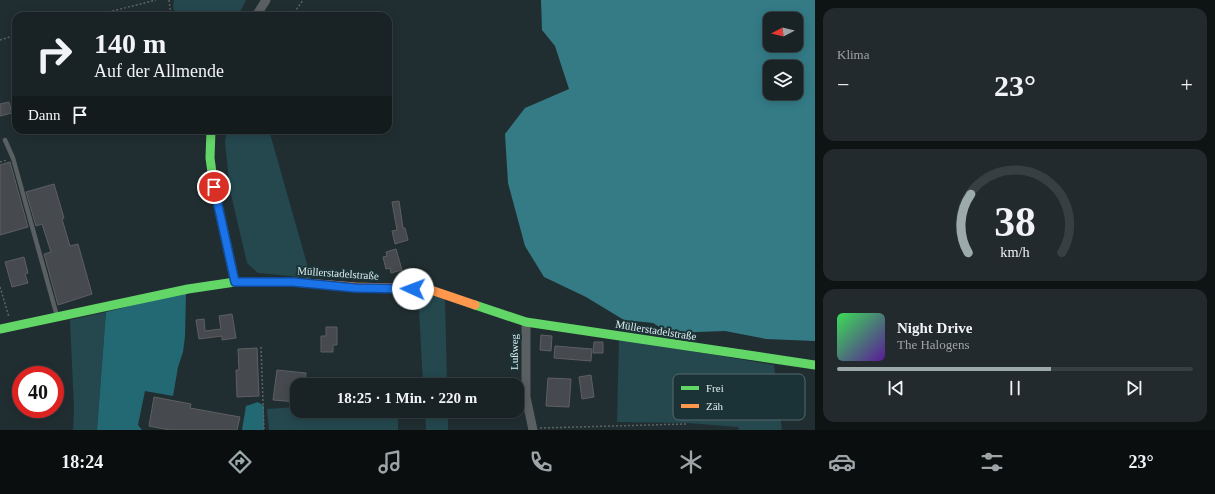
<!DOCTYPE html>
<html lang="de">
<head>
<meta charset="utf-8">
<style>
	:root { --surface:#192225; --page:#222a2d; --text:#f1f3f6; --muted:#9fa4a7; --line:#373f42; --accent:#9caaac }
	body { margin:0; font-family:"Times New Roman",serif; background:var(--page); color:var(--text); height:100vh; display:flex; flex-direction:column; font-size:15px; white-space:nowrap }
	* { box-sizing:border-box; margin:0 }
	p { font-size:13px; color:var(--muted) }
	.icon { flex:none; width:22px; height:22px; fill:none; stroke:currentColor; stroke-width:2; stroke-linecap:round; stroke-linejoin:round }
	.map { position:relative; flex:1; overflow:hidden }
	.side { display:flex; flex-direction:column; gap:8px; padding:8px; background:#0e1314; width:400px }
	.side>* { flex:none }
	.top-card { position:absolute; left:12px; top:12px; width:380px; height:122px; border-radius:12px; box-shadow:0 2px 10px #0003,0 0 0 1px var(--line); background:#192225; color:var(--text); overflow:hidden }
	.needle { width:26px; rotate:263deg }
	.controls { position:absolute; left:763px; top:12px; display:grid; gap:8px }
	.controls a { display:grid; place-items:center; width:40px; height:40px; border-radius:8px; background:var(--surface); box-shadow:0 2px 10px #0003,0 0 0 1px var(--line); font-size:20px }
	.speed { position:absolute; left:12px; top:366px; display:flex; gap:8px; font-size:20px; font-weight:700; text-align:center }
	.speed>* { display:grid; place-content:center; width:52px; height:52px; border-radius:50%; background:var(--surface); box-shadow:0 2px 10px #0003,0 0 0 1px var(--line); line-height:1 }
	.speed .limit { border:6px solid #d22; background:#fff; color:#111 }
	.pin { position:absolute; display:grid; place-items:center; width:34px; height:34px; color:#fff; margin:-17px; border:2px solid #fff; border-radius:50%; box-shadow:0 1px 4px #0007 }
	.me { position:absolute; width:44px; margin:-22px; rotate:272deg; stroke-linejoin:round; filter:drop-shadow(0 0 3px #0008) }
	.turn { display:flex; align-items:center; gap:14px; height:84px; padding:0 16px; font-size:18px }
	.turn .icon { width:52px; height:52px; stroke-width:2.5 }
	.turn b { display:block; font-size:28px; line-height:34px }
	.then { display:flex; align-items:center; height:38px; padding:0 16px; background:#0003; gap:8px; font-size:15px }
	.big { font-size:30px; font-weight:700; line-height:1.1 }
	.side .card { flex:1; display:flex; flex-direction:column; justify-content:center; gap:6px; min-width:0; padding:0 14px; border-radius:12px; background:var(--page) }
	.side .dial { align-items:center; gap:0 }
	.dial svg { height:104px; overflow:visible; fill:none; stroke:var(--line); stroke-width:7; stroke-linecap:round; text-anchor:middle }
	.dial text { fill:var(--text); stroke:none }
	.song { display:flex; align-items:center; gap:12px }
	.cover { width:48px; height:48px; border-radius:6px; background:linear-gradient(135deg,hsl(130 70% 55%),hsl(270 70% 35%)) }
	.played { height:4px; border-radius:2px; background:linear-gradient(90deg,var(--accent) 60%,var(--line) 60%) }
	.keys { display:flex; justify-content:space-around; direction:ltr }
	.heat { display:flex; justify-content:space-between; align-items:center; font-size:22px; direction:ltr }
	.trip { position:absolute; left:290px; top:378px; width:234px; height:40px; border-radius:12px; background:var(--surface); box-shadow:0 2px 10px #0003,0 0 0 1px var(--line); font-weight:700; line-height:40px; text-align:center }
	.tabs { display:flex; height:64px; justify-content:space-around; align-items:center; background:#0a0e0f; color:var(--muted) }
	.tabs .icon { width:28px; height:28px }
	.tabs .on { color:var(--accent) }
	.tabs b { font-size:18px; color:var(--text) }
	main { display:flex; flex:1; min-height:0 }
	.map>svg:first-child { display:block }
	.green { fill:#24484e }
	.forest { fill:#226973 }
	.water { fill:#347b86; fill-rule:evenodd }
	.building { fill:#46494d; stroke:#5e5f62 }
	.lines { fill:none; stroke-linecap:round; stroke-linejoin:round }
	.path { stroke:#5d6364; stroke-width:1.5; stroke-dasharray:2 2; stroke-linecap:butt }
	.lane { stroke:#5a5f61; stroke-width:4.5 }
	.street { stroke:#5a5f61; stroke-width:9 }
	.fast { stroke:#63d668; stroke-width:9 }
	.slow { stroke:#ff974d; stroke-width:9 }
	.route-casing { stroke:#114b97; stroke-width:10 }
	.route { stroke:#1a73e8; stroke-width:7 }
	.labels { text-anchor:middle; stroke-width:4; stroke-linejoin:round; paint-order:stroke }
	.street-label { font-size:11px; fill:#dfedef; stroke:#1b3337 }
	.key { fill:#1b3337; stroke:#566b6e; stroke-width:1 }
	.key-label { font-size:11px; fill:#dfedef }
</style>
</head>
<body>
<main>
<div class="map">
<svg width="815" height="430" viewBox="0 0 815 430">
	<rect width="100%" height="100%" fill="#212e31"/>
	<!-- green -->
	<path class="green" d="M174 0H246L238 16H176L173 7Z
		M227 130H269L311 278 258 273 247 263 230 190 225 142Z
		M418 290 445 298 447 385H423Z
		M106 312 97 430H73L74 408 70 320Z
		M619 339 774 365 782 430H739L738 427 688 423 617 422Z
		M297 407V411H353L398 416V430H269L267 409Z
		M425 411H448V430H426Z"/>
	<!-- forest -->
	<path class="forest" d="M186 292 185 336 183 352 178 367 173 396 145 391 138 425 142 430H97L106 312Z
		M258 402 264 406V430H242L246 406Z"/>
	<!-- water -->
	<path class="water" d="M541 0H815V341L766 339 725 331 669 333 653 323 624 320 586 297 544 277 525 246 508 183 505 134 525 108 569 89 555 46 542 30ZM770 19H796V45H770ZM770 67H796V93H770Z"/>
	<!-- building -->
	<path class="building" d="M9 102 12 113 0 116V104Z
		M10 162 28 227 0 235V165Z
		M54 184 64 218 62 219 70 246 78 244 92 294 58 305 44 254 51 252 42 224 36 226 26 192Z
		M399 201 403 228H405L408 240 395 244 392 231 397 230 392 202Z
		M396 249 402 270 391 273 390 268 386 269 383 257 387 256 386 252Z
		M24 257 28 273 25 274 28 283 12 287 5 262Z
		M232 314 236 338 222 340V336L199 339 196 320 204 319 205 331 221 329 219 316Z
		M326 327H337V345H333V352H321V336H326Z
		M541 335 552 336 551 351 540 350Z
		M594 342H603V353H593Z
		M555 346 592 349 591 361 554 358Z
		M257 348 259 396 237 397 236 370H239L238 349Z
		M277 370 306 373 305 385H297V402L273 400Z
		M591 375 594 397 582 399 579 377Z
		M548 378 571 379 569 407 546 406Z
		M154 397 191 404 190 408 240 417 237 430H170L149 426Z"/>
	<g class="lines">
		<!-- path -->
		<path class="path" d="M169 0 171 16
			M93 16 156 0
			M292 16 303 0
			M0 40 16 35
			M0 162 7 160
			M0 287 9 317
			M261 347 264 430
			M540 428 686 424"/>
		<!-- lane -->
		<path class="lane" d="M5 140 13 158 57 316"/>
		<!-- street -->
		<path class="street" d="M256 16 266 0
			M526 322V397L533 430"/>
		<!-- fast -->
		<path class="fast" d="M211 130 210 158 214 187 235 282
			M475 305 526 322 815 365
			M0 329 188 289 235 282H258"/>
		<!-- slow -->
		<path class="slow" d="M258 282H293L355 287 428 289 475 305"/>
	</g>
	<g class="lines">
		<!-- route casing -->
		<g class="route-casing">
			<path id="route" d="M214 187 235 282H293L355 288 413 289"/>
		</g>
		<!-- route -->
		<use href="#route" class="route"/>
	</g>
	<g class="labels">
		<!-- street labels -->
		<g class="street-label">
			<text transform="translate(338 273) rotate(4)" y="4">Müllerstadelstraße</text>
			<text transform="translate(656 330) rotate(9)" y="4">Müllerstadelstraße</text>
			<text transform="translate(514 352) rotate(-90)" y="4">Lußweg</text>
		</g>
	</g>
	<!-- legend -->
	<rect x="673" y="374" width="132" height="46" rx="6" class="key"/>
	<rect x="681" y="386" width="18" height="4" fill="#63d668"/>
	<rect x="681" y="404" width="18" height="4" fill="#ff974d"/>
	<g class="key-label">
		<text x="706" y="392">Frei</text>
		<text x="706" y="410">Zäh</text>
	</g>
</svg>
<div class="controls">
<a><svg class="needle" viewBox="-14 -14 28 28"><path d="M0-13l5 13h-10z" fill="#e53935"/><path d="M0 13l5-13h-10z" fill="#9fa4a7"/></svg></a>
<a><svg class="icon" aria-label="layers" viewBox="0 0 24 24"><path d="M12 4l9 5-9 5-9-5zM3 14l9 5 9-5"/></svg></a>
</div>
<div class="speed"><div class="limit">40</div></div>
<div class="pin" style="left:214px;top:187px;background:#d93025"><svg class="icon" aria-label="arrive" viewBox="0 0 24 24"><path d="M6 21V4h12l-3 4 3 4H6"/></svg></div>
<svg class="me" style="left:413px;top:289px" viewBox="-20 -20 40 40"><circle r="19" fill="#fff"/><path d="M0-13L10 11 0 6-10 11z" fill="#1a73e8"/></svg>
<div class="trip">18:25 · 1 Min. · 220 m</div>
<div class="top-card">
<div class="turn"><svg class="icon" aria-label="right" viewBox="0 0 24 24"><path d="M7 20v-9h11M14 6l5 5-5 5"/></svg><div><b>140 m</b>Auf der Allmende</div></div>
<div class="then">Dann<svg class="icon" aria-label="arrive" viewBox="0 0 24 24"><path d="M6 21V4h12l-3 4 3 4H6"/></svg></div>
</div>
</div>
<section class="side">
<div class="card"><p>Klima</p>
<div class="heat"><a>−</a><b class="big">23°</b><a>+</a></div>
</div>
<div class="card dial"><svg viewBox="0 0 100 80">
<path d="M14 69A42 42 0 1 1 86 69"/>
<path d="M14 69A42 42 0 0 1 16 24" stroke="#9caaac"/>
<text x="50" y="56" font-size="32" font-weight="700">38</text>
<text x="50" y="72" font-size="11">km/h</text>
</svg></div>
<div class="card">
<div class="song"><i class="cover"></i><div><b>Night Drive</b><p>The Halogens</p></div></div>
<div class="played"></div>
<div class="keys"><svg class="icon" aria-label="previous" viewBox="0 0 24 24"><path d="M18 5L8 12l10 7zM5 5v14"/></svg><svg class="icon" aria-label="pause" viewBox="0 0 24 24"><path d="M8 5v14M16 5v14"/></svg><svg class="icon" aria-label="next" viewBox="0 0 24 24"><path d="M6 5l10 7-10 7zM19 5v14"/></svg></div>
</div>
</section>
</main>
<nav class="tabs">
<b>18:24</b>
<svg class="icon on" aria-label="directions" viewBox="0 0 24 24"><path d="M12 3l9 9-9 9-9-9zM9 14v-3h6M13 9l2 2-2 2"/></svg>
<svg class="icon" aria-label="music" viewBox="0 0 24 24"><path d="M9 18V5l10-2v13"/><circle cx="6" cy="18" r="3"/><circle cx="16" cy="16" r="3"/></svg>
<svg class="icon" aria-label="phone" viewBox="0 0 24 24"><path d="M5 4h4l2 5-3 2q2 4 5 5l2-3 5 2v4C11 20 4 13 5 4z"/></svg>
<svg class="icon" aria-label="climate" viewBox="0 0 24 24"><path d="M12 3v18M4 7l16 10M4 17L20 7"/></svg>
<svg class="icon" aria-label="car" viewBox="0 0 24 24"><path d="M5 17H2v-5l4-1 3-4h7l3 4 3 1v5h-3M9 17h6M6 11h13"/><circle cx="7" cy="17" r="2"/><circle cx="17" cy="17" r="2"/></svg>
<svg class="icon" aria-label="filters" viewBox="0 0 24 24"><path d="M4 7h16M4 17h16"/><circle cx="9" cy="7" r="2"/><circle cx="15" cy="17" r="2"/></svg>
<b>23°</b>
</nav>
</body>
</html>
